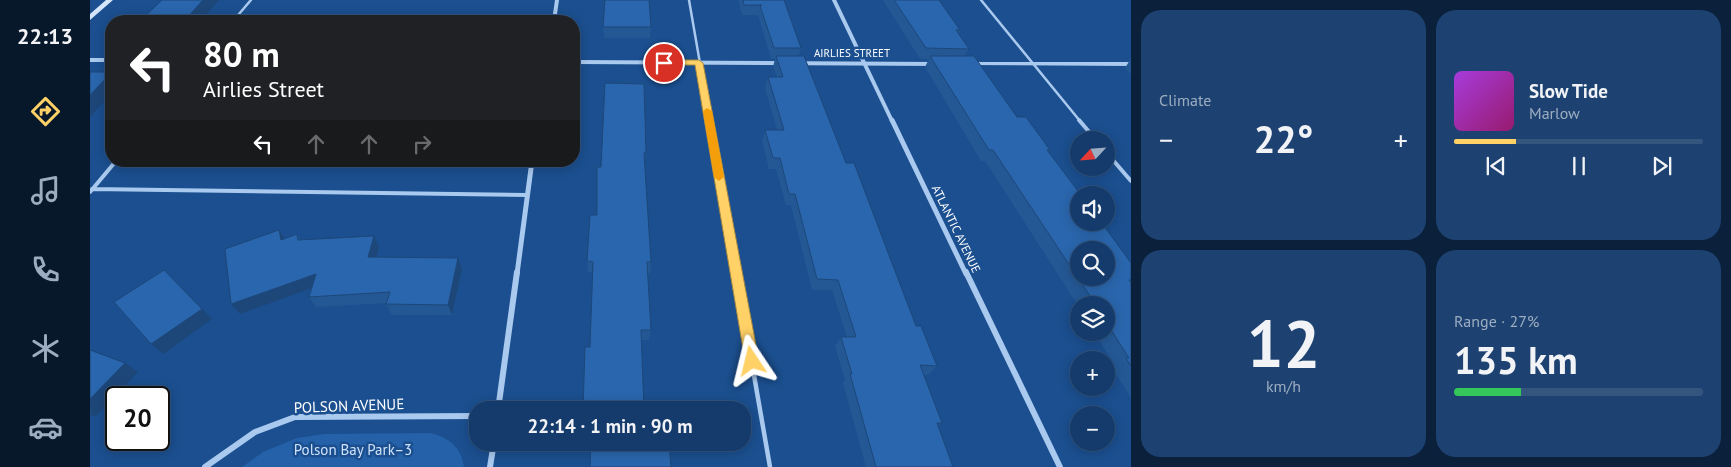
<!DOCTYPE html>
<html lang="en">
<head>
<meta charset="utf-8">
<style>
	:root { --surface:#143b6b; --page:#1d4271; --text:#f1f3f6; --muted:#9dadc1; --line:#33557e; --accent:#ffd166 }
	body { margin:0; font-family:"PT Sans",sans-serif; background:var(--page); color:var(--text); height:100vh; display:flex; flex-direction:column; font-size:19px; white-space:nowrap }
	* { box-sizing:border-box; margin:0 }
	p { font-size:16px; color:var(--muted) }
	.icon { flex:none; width:28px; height:28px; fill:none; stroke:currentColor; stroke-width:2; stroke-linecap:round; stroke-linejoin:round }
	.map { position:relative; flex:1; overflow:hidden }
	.details { display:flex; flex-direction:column; gap:10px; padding:10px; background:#0b203b; width:600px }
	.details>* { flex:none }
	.hud { position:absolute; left:15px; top:15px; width:475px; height:152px; border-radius:20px; box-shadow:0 2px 12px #0003,0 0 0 1px var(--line); background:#202124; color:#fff; overflow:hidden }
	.needle { width:32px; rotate:244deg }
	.controls { position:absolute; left:980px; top:131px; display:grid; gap:10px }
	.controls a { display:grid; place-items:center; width:45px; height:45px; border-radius:50%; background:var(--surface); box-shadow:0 2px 12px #0003,0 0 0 1px var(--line); font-size:25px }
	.speed { position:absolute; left:15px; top:386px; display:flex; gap:10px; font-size:25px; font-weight:700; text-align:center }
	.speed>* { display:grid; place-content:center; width:65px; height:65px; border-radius:50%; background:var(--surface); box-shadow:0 2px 12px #0003,0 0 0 1px var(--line); line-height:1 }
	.speed .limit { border:2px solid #111; border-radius:8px; background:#fff; color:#111 }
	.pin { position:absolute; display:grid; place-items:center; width:42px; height:42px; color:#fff; margin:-21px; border:2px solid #fff; border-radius:50%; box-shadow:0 1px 5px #0007 }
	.me { position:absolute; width:55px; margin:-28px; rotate:350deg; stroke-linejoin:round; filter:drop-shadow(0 0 4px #0008) }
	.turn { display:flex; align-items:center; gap:18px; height:105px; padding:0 15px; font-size:22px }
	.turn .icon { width:65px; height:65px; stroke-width:2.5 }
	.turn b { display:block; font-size:35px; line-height:42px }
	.lanes { display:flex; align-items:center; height:48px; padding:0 15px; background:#0003; justify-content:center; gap:25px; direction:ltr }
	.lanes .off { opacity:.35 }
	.big { font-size:38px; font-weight:600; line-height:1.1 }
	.details .widget { flex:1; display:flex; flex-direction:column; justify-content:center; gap:8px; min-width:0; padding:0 18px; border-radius:20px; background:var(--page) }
	.details .dial { align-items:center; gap:0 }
	.dial b { font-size:65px; line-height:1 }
	.song { display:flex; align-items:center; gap:15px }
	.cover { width:60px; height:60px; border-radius:8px; background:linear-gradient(135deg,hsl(280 70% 55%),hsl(320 70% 35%)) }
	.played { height:5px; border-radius:2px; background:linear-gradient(90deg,var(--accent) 25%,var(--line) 25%) }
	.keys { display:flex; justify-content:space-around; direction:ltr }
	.heat { display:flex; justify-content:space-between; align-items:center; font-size:28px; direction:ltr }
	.charge { height:8px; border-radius:4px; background:linear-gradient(90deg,#34c759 27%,var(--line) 0) }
	.details .tiles { flex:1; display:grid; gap:10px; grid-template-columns:repeat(2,1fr) }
	.trip { position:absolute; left:379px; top:401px; width:282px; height:50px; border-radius:20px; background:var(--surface); box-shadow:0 2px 12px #0003,0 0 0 1px var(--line); font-weight:600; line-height:50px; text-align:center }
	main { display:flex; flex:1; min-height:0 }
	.tab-bar { display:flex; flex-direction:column; width:90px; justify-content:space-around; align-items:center; background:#08182b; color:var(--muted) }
	.tab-bar .icon { width:35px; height:35px }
	.tab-bar .current { color:var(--accent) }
	.tab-bar b { font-size:22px; color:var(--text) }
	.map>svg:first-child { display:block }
	.green { fill:#2461a8 }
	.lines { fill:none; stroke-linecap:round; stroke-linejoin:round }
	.service-far2 { stroke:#a9c9ee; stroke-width:2.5 }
	.service-far1 { stroke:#a9c9ee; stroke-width:4 }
	.service { stroke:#a9c9ee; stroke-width:4.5 }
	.minor-far2 { stroke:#a9c9ee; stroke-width:4 }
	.minor-far1 { stroke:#a9c9ee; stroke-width:5 }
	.minor { stroke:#a9c9ee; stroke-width:6 }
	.tertiary { fill:#a9c9ee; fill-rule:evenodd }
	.secondary { fill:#d6e6fa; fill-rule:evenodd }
	.wall { fill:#245895 }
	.shaded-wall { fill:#1d4779 }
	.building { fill:#2a66ad; stroke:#1d4779; fill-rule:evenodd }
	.route { fill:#ffd166; stroke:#a68842 }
	.slow { fill:#f59e0b }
	.labels { text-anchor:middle; stroke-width:5; stroke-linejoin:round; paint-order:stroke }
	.far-street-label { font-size:11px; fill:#fff; stroke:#1b4f8f }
	.street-label { font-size:12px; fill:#fff; stroke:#1b4f8f }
	.near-street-label { font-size:15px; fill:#fff; stroke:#1b4f8f }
	.near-park-label { font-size:15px; fill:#cfe3fa; stroke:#1b4f8f }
</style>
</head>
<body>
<main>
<nav class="tab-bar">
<b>22:13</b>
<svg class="icon current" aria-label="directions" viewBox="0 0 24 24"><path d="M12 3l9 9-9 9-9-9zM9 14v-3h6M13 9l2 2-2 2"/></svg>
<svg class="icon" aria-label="music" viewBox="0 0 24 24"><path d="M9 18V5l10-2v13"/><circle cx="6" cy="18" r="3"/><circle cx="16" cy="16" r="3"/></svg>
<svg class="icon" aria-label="phone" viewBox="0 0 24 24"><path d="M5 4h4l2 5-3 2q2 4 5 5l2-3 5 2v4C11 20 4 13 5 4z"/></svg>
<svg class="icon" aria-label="climate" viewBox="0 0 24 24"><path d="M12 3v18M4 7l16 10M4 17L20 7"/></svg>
<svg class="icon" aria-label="car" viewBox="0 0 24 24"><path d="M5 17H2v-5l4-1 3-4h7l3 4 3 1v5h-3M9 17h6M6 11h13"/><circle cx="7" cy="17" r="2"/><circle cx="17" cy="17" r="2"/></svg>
</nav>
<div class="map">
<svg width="1041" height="467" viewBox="0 0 1041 467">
	<rect width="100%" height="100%" fill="#1b4f8f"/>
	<!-- green -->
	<path class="green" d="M340 433C359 437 371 447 374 467H152L173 452 207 438 234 434Z"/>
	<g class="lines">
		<!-- service-far2 -->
		<path class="service-far2" d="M599 0 620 121
			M891 0 990 121
			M143 21 161 0"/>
		<!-- service-far1 -->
		<path class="service-far1" d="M620 120 646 274
			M989 120 1006 140
			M1016 152 1041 181
			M2 189 436 195
			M0 192 26 161"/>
		<!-- service -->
		<path class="service" d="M646 272 680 467"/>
		<!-- minor-far2 -->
		<path class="minor-far2" d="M744 0 802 121
			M464 21 467 0"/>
		<!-- minor-far1 -->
		<path class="minor-far1" d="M802 120 876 274
			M427 274 442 161"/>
		<!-- minor -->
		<path class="minor" d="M876 272 970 467
			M408 410 427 272
			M115 467 165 432 205 417 388 416
			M400 467 404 442"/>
		<!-- tertiary -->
		<path class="tertiary" d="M0 58H21V62H0Z
			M484 60 848 62 851 64 848 66 484 64Z
			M879 62H1041V66L877 65 876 64Z"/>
		<!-- secondary -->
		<path class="secondary" d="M16 0H23L0 20V14Z"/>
	</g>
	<!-- wall -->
	<path class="wall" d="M648 0H694L711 48 709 56 826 326 847 366 838 375H834L852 423 848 426 863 467H776L753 383 755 380 745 346 751 337H757L742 290H722L701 205H696L686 169H679L672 141 675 130H687L675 88 678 77H687L683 67 685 59H681L668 15H652Z
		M793 0H849L870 30 868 34 879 49 874 56 927 117 960 150 959 152 1041 263V398L1022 368 1025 366 1004 332H1016V305H989V307L895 161H891L835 67 839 59H830Z
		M513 27H561L560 38H514Z
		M1041 57V74L1035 68 1040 60H1039Z
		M515 83 556 153 554 164 561 262 560 273H558L561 330 559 340H551L500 347 503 272H498L497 261 507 215 511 167Z
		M207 234 211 240 284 236 289 247 286 257 368 258 372 269 362 315H302L296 304 297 303 226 307 219 297 221 288 150 314 141 304 194 239Z"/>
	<!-- shaded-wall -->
	<path class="shaded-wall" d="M113 0H129L110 21H94Z
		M21 73V94L0 117V95Z
		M189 230 196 241 191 240Z
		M284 236 289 247 284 268 278 257Z
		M368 258 372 269 362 315 358 305Z
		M74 270 122 319 73 354 61 344Z
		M226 274 233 284 150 314 141 304Z
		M35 363 48 372 5 417 0 414V399Z"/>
	<!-- building -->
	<path class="building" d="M72 0H113L94 21H50Z
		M515 0H559L561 27H513Z
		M653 0H694L711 48H684L670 6 672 5H654Z
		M804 0H849L870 30H866L879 49 836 48Z
		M686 56H714L756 163H764L826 326H831L847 366 830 365 852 423H847L863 467H786L760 374H762L751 337H766L748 280 727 279 705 194H699L690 158H683L675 130H694L678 77H693Z
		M840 56H884L927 117H936L960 150H957L991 195H989V222H1011L1041 263V280H1039L1041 283V366L1036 358H1039L1016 322V305H1006L903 150H899ZM989 250H1016V278H989Z
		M0 72H21V73L0 95Z
		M515 83 554 84 556 153H554L561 262H557L561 330H551L554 410H493L495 347H500L503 262 497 261 500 215H507V167H511Z
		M189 230 191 240 207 234 208 240 284 236 278 257 368 258 358 305 296 304 300 292 219 297 226 274 141 304 135 249Z
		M74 270 112 309 61 344 24 302Z
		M0 350 35 363 0 399Z
		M501 442H579L581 467H500Z"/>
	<!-- route -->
	<path class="route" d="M609 60 613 63 669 361 667 365 662 367 657 365 655 361 605 65H574L570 63 574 60Z"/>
	<!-- slow -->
	<path class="slow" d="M617 108 622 111 634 177 629 181 624 177 613 111Z"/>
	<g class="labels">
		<!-- far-street labels -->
		<g class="far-street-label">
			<text x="762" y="57">AIRLIES STREET</text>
		</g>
		<!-- street labels -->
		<g class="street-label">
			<text transform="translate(866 229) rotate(64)" y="4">ATLANTIC AVENUE</text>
		</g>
		<!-- near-street labels -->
		<g class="near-street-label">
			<text transform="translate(259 406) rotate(-2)" y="5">POLSON AVENUE</text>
		</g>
		<!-- near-park labels -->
		<g class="near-park-label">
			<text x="263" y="455">Polson Bay Park–3</text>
		</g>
	</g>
</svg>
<div class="controls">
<a><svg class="needle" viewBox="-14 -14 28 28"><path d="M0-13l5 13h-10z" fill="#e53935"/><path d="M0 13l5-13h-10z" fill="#9dadc1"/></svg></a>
<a><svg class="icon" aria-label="sound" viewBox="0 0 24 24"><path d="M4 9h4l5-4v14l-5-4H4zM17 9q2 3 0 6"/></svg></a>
<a><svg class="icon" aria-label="search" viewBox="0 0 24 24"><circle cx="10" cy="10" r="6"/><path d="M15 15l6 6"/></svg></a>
<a><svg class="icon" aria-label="layers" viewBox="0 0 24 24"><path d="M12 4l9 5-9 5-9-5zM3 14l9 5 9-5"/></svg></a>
<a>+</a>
<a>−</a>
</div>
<div class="speed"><div class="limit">20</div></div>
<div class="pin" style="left:574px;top:63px;background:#d93025"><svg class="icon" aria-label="arrive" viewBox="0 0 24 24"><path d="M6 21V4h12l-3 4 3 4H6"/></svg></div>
<svg class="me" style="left:662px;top:361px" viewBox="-20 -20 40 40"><path d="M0-17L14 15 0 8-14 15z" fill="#ffd166" stroke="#fff" stroke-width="4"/></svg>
<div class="trip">22:14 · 1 min · 90 m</div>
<div class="hud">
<div class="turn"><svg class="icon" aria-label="left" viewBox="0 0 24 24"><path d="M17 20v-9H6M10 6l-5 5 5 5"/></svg><div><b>80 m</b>Airlies Street</div></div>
<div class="lanes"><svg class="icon" aria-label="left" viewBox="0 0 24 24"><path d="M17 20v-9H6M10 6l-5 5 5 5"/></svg><svg class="icon off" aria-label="ahead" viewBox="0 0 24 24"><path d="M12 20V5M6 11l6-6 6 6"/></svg><svg class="icon off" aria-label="ahead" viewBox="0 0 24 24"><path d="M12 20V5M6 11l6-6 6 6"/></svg><svg class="icon off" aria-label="right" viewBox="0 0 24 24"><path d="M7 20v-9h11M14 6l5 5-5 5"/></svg></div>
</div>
</div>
<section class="details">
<div class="tiles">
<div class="widget"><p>Climate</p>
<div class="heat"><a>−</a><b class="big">22°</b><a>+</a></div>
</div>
<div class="widget">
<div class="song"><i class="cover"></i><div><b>Slow Tide</b><p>Marlow</p></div></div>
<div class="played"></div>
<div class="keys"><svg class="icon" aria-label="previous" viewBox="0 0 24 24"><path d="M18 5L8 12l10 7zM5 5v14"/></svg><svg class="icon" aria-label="pause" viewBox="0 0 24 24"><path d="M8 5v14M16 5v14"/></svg><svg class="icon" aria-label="next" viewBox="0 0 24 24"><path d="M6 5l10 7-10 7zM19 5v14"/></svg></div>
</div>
<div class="widget dial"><b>12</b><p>km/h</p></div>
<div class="widget"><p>Range · 27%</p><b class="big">135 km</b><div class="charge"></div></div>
</div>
</section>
</main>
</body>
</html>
